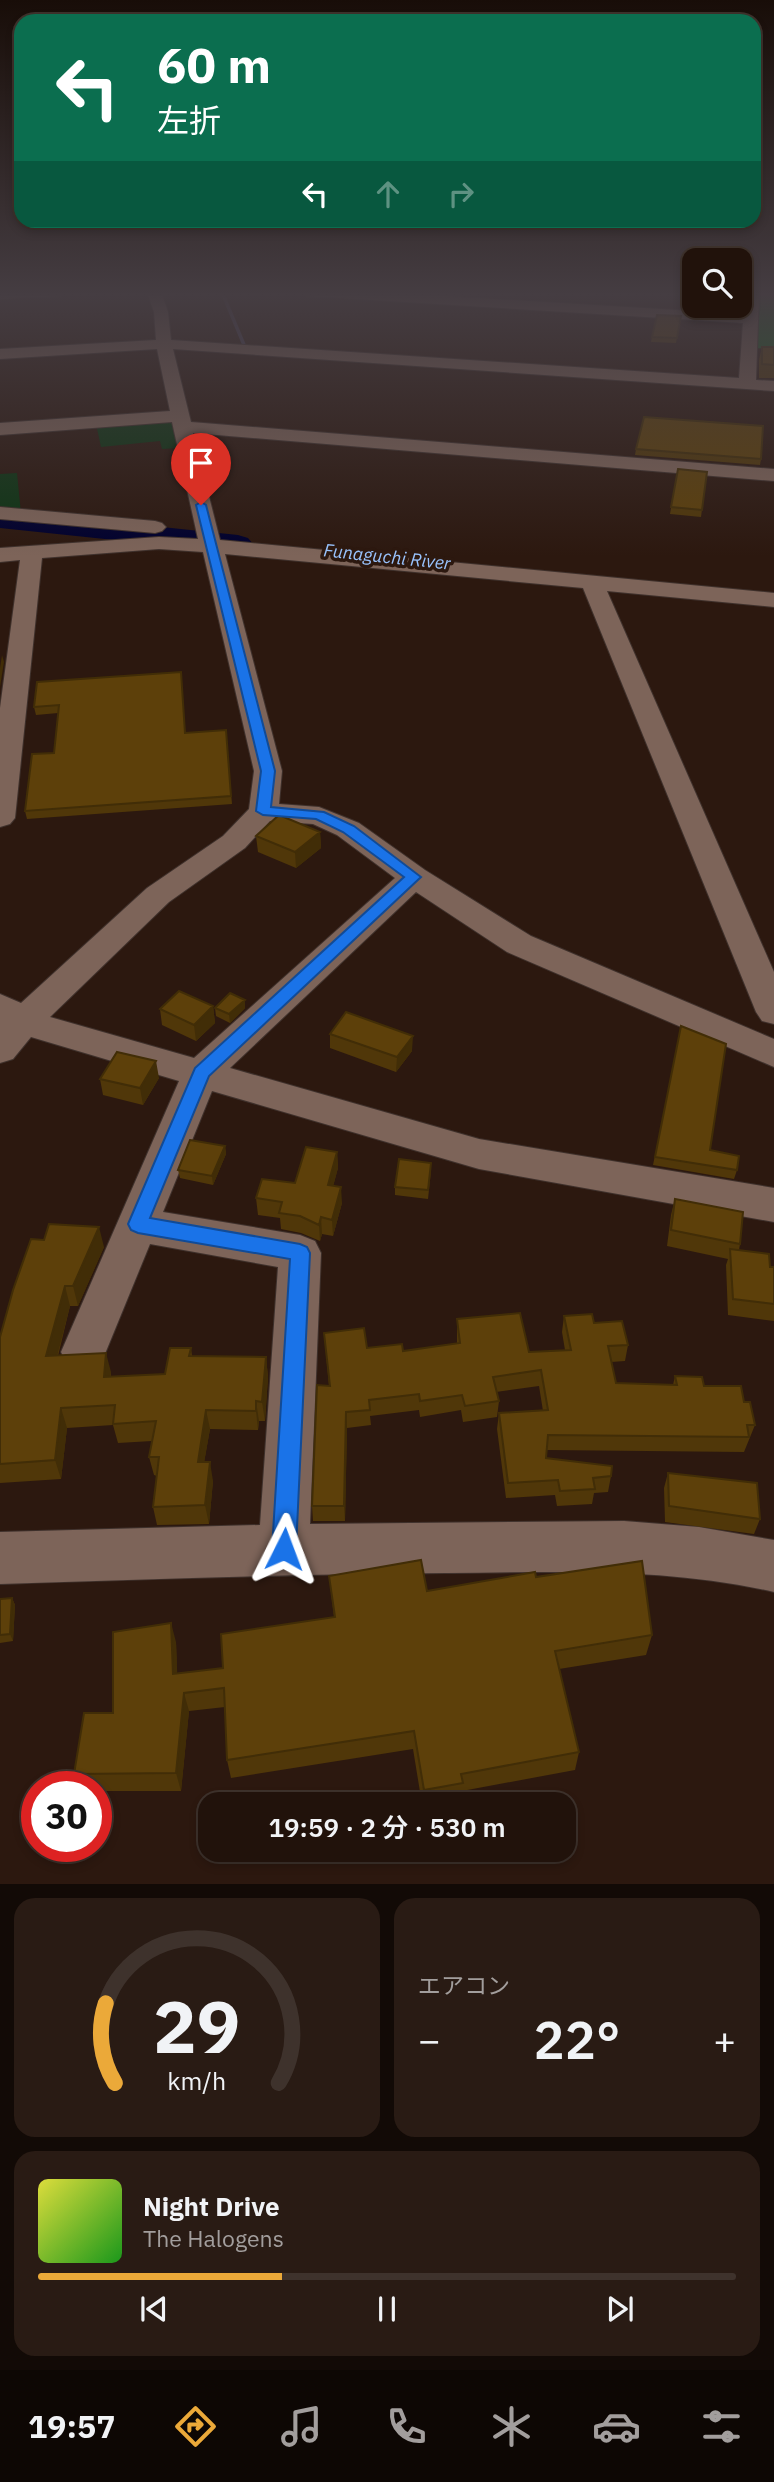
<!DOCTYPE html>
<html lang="ja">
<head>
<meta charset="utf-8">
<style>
	:root { --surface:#21120b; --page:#291b14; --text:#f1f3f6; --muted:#a29e9d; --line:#3e322c; --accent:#eba939 }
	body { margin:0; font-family:"IBM Plex Sans","Noto Sans JP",sans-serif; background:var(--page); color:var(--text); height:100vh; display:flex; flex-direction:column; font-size:26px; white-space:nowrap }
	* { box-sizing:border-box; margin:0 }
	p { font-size:23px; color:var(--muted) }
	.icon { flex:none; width:38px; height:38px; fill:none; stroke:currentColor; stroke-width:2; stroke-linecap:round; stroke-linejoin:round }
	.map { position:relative; height:1884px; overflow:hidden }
	.details { display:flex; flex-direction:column; gap:14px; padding:14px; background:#120a06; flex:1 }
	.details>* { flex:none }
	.hud { position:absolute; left:14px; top:14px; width:747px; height:214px; border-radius:21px; box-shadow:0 4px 10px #0003,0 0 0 2px var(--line); background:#0b6e4f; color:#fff; overflow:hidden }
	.fabs { position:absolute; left:682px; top:248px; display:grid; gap:14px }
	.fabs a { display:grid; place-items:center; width:70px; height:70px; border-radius:14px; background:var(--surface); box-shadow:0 4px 10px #0003,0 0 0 2px var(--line); font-size:35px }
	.speed { position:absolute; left:21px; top:1771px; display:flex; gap:14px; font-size:35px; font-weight:700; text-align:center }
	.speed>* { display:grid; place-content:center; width:91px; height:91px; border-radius:50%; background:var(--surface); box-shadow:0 4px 10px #0003,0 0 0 2px var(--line); line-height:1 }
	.speed .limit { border:10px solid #d22; background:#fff; color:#111 }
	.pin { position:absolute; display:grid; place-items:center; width:60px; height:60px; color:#fff; margin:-72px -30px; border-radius:50% 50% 50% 0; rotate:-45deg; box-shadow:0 0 7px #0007 }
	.pin .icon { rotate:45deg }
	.me { position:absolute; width:77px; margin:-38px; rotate:3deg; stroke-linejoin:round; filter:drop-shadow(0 0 5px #0008) }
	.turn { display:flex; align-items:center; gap:24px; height:147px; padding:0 28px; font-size:32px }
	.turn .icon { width:91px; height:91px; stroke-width:2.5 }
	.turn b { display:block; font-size:49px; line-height:60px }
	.lanes { display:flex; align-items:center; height:66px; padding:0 28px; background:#0003; justify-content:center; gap:35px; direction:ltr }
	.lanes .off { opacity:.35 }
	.big { font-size:52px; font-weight:600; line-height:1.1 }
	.details .widget { flex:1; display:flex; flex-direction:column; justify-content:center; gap:10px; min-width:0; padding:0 24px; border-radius:21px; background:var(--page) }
	.details .dial { align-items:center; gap:0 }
	.dial svg { height:182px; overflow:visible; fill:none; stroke:var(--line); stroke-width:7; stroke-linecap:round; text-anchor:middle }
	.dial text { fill:var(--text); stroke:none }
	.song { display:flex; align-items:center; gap:21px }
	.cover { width:84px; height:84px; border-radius:10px; background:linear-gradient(135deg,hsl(60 70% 55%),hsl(120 70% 35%)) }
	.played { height:7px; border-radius:4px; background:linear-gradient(90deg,var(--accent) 35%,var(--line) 35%) }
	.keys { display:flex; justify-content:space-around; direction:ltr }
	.heat { display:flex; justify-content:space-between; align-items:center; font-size:38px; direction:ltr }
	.details .tiles { flex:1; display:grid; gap:14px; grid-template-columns:1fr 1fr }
	.widget:last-child { grid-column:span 2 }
	.trip { position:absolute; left:198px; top:1792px; width:378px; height:70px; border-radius:21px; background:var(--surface); box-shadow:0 4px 10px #0003,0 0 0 2px var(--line); font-weight:600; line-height:70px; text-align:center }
	.tab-bar { display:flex; height:112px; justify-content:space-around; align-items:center; background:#0d0704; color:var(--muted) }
	.tab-bar .icon { width:49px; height:49px }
	.tab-bar .active { color:var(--accent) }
	.tab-bar b { font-size:32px; color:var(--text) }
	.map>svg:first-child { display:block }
	.green { fill:#0d3413 }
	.forest { fill:#136724 }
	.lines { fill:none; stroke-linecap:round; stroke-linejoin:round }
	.stream { stroke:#484462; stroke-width:3.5 }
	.river { fill:#00002d; fill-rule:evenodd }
	.minor-casing { stroke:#3f312c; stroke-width:2 }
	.minor { fill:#7d6459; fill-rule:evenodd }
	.wall { fill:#503709 }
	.shaded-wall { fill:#412d07 }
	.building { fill:#5d400a; stroke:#412d07; stroke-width:2 }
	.route { fill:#1a73e8; stroke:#114b97; stroke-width:2 }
	.labels { text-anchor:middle; stroke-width:7; stroke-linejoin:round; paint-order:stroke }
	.far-water-label { font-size:18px; font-style:italic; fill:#98c2fc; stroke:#2c180f }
</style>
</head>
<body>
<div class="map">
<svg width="774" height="1884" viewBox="0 0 774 1884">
	<rect width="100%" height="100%" fill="#2c180f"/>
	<!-- green -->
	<path class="green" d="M173 419 179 448 162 449 160 441 101 447 96 424Z
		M17 473 21 513 0 511V474Z"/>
	<!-- forest -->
	<path class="forest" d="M750 292H774V349L753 348 750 325Z"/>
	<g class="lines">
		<!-- stream -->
		<path class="stream" d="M222 292 247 352"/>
		<!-- river -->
		<path class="river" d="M0 510 238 535 248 538 253 544 248 550 238 553 0 528Z"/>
		<!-- minor casing -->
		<g class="minor-casing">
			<path id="minor" d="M0 292H68L61 296 0 299Z
				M147 292H161L168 312 171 340 739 378 743 323 307 296 300 292H377L743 314 745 292H759L756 380 774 381V391L173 349 191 422 774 469V481L193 433 220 540 774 593V607L607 591 774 972V1024L762 1021 756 1012 583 588 225 554 282 771 279 804 319 807 359 823 425 870 531 936 774 1039V1067L507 952 416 892 230 1068 479 1139 774 1188V1222L479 1169 212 1091 163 1212 300 1235 315 1241 321 1253 310 1524 624 1521 699 1527 774 1540V1592C666 1567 556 1572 446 1573 297 1574 149 1579 0 1584V1532L260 1525 278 1267 150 1244 100 1366 84 1372 68 1366 61 1352 179 1081 31 1037 13 1059 0 1063V994L21 1003 147 888 223 836 249 809 254 771 203 552 159 549 42 558 15 818 10 824 0 827V708L20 560 0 562V548L159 537 198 539 172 422 0 435V423L170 411 157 349 0 359V349L156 340 154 312ZM270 821 313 824 337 835 395 878 194 1058 50 1017 169 902 245 848Z
				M0 507 155 521 162 523 166 527 162 531 155 533 0 519Z"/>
		</g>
		<!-- minor -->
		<use href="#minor" class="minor"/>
	</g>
	<!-- wall -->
	<path class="wall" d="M681 316 676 343 651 342 652 337Z
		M762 347H774V378H759V360Z
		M636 449 761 459 760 465 635 455Z
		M678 469 707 472 701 517 670 514Z
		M37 682 185 733 226 730 232 804 27 819 25 811 54 753 58 713 36 715 34 707Z
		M320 832 321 848 296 868 258 852 256 836Z
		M245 1000V1008L230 1023 216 1016 215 1008Z
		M213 1006 215 1023 196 1041 162 1025 160 1009Z
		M681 1026 710 1150 737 1170 734 1179 653 1165Z
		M330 1034 412 1051 396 1072 330 1048Z
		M159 1078 143 1105 103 1095 100 1079Z
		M225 1146 226 1154 213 1185 180 1178 178 1170Z
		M337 1152 338 1168 333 1186 342 1203 333 1236 322 1234 320 1241 301 1233 281 1229 280 1218 258 1215 256 1198 295 1183Z
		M431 1171 428 1199 395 1195V1187Z
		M675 1199 740 1244 739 1250 770 1267H774V1321L728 1315 726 1265 728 1259 667 1246 671 1215Z
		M44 1240 104 1247 78 1306H70L58 1356 111 1372V1377L165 1374 191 1348 192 1356 266 1357 268 1377 265 1421H259L258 1430 210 1429 204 1462 213 1481 209 1524 157 1525 153 1507 157 1476 154 1475 149 1457 152 1441 118 1443 113 1425 67 1428 61 1479 0 1483V1337Z
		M564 1316 594 1323 628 1345 625 1361 611 1362 616 1383 673 1385 675 1376 704 1386 744 1402 755 1425 744 1452 547 1450 546 1458 611 1476 608 1492 594 1493 592 1504 557 1506 555 1495 506 1498 497 1429 499 1413 543 1411 539 1386 496 1392 499 1401 497 1417 463 1422 461 1410 420 1417 419 1410 370 1416 371 1425 347 1428 345 1521H313L312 1506 329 1386 324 1333 367 1348 403 1351 457 1343V1319L529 1352 565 1350 562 1332Z
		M668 1473 760 1519 754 1534 665 1522 664 1488Z
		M329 1576 427 1591 536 1577 652 1635 646 1655 559 1669 579 1752 575 1770 462 1791 461 1800 439 1804H422L413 1749 231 1778 227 1760 225 1707 189 1711 181 1791H96V1787H80L74 1774 113 1713 176 1642 177 1673 223 1668 334 1617Z
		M12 1598 15 1605 13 1641 0 1643V1599Z"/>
	<!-- shaded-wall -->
	<path class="shaded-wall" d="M2 655 4 662 0 687V668Z
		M320 832 321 848 296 868 295 852Z
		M245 1000V1008L230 1023 229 1014Z
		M213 1006 215 1023 196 1041 194 1025Z
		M413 1036 412 1051 396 1072 397 1057Z
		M156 1061 159 1078 143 1105 140 1088Z
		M225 1146 226 1154 213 1185 212 1176Z
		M337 1152 338 1168 329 1202 328 1185Z
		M341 1187 342 1203 333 1236 332 1220Z
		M321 1217 322 1234 320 1241 319 1225Z
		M99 1227 104 1247 78 1306 73 1286Z
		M65 1286 70 1306 52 1376 46 1356Z
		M106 1353 111 1372 109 1397 104 1377Z
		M266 1357 268 1377 265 1421 262 1402Z
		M256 1401 259 1421 258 1430 256 1411Z
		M61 1408 67 1428 61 1479 55 1460Z
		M206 1410 210 1429 201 1481 198 1462Z
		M346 1412 347 1428 345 1521 344 1506Z
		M210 1462 213 1481 209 1524 205 1505Z
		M12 1598 15 1605 13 1641 10 1634Z
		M171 1623 176 1642 178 1693 173 1674Z
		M184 1693 189 1711 181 1791 176 1773Z"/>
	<!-- building -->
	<path class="building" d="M657 315 681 316 677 338 652 337Z
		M762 347H774V365L762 364Z
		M644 417 763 426 761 459 636 449Z
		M678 469 707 472 702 510 671 507Z
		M181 672 185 733 226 730 231 796 25 811 32 754 54 753 59 705 34 707 37 682Z
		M279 815 320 832 295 852 256 836Z
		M179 991 213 1006 194 1025 160 1009Z
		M230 993 245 1000 229 1014 215 1008Z
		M346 1012 413 1036 397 1057 330 1034Z
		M681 1026 726 1044 710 1150 739 1156 737 1170 655 1157Z
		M117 1052 156 1061 140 1088 100 1079Z
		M190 1140 225 1146 212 1176 178 1170Z
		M306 1147 337 1152 328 1185 341 1187 332 1220 321 1217 319 1225 300 1216 279 1213 282 1202 256 1198 262 1179 295 1183Z
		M399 1159 431 1163 428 1190 395 1187Z
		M675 1199 743 1212 740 1244 671 1230Z
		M49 1224 99 1227 73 1286H65L46 1356 106 1353 104 1377 165 1374 170 1348H191L189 1356 266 1357 262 1402 256 1401V1411L206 1410 198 1462H210L205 1505 153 1507 159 1457H149L156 1421 113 1424 115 1405 61 1408 55 1460 0 1464V1337L13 1290 31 1239 44 1240Z
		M730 1249 769 1254 770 1267H774V1304L733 1299Z
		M520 1313 529 1352 571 1350 564 1316 592 1314 594 1323 622 1321 628 1345 608 1346 616 1383 677 1385 675 1376 702 1377 704 1386H741L744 1402H750L755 1425H747L749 1437 548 1435 546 1458 612 1466 611 1476 593 1478 595 1489 560 1491 558 1480 508 1483 499 1413 548 1410 541 1370 493 1377 499 1401 465 1406 462 1395 420 1401 419 1394 369 1400 370 1410 346 1412 344 1506H312L317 1385 330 1386 324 1333 364 1328 367 1348 402 1344 403 1351 460 1343 457 1319Z
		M668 1473 757 1483 760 1519 669 1506Z
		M421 1560 427 1591 535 1572 536 1577 642 1561 652 1635 555 1651 579 1752 461 1774 463 1783 424 1790 414 1731 227 1760 224 1688 184 1693 176 1773 74 1774 84 1713H113V1632L171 1623 173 1674 223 1668 221 1634 335 1617 329 1576Z
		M12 1598 10 1634 0 1635V1599Z"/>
	<!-- sky -->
	<linearGradient id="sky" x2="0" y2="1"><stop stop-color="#180d08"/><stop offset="0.53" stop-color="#453d42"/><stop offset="1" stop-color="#453d42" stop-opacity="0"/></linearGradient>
	<rect width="774" height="556" fill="url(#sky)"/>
	<!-- route -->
	<path class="route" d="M201 502 206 505 275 771 271 807 324 812 354 826 421 877 209 1076 150 1218 300 1244 307 1247 310 1253 296 1549 293 1557 284 1561 276 1557 272 1549 290 1259 138 1233 131 1230 128 1224 195 1068 404 877 343 832 316 819 263 815 256 811 261 771 196 505Z"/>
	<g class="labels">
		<!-- far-water labels -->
		<g class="far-water-label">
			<text transform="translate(387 557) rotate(6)" y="6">Funaguchi River</text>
		</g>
	</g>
</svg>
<div class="fabs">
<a><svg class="icon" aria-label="search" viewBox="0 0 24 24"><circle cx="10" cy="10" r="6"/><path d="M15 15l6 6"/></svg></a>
</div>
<div class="speed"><div class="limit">30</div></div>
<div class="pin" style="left:201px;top:505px;background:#d93025"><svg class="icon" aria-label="arrive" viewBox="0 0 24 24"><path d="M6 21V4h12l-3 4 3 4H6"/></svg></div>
<svg class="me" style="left:284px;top:1549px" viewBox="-20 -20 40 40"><path d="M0-17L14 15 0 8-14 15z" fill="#1a73e8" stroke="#fff" stroke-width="4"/></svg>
<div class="trip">19:59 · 2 分 · 530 m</div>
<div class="hud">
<div class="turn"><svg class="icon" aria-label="left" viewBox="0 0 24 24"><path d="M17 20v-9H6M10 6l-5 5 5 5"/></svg><div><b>60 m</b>左折</div></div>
<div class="lanes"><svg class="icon" aria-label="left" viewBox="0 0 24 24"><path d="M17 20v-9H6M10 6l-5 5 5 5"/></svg><svg class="icon off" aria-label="ahead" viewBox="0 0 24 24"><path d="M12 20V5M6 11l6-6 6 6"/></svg><svg class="icon off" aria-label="right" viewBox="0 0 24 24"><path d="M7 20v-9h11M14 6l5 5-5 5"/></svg></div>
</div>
</div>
<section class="details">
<div class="tiles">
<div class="widget dial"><svg viewBox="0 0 100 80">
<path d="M14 69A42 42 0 1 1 86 69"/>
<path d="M14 69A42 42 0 0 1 10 34" stroke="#eba939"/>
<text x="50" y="56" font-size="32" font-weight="700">29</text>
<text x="50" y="72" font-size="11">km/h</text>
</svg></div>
<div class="widget"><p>エアコン</p>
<div class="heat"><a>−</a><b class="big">22°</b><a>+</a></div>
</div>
<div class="widget">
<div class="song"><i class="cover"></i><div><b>Night Drive</b><p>The Halogens</p></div></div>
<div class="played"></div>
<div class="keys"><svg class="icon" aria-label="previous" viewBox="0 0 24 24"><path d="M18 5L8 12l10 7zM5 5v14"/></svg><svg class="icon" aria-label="pause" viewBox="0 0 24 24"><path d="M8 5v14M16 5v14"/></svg><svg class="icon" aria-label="next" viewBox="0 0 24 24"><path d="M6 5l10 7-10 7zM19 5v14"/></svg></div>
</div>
</div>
</section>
<nav class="tab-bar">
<b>19:57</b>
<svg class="icon active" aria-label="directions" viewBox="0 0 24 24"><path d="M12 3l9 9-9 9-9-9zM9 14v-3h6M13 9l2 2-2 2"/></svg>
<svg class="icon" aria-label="music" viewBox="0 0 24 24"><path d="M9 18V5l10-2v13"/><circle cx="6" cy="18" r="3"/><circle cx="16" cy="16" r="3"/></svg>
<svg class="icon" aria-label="phone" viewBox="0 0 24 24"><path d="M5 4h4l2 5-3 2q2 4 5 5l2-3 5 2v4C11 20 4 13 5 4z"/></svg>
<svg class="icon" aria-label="climate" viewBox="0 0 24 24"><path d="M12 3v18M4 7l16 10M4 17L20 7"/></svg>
<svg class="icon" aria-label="car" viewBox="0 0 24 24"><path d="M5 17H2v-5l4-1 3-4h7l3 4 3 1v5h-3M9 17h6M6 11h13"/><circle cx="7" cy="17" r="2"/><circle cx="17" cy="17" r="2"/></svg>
<svg class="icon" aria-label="filters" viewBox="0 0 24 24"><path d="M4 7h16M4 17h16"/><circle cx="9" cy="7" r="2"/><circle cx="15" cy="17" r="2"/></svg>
</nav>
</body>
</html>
